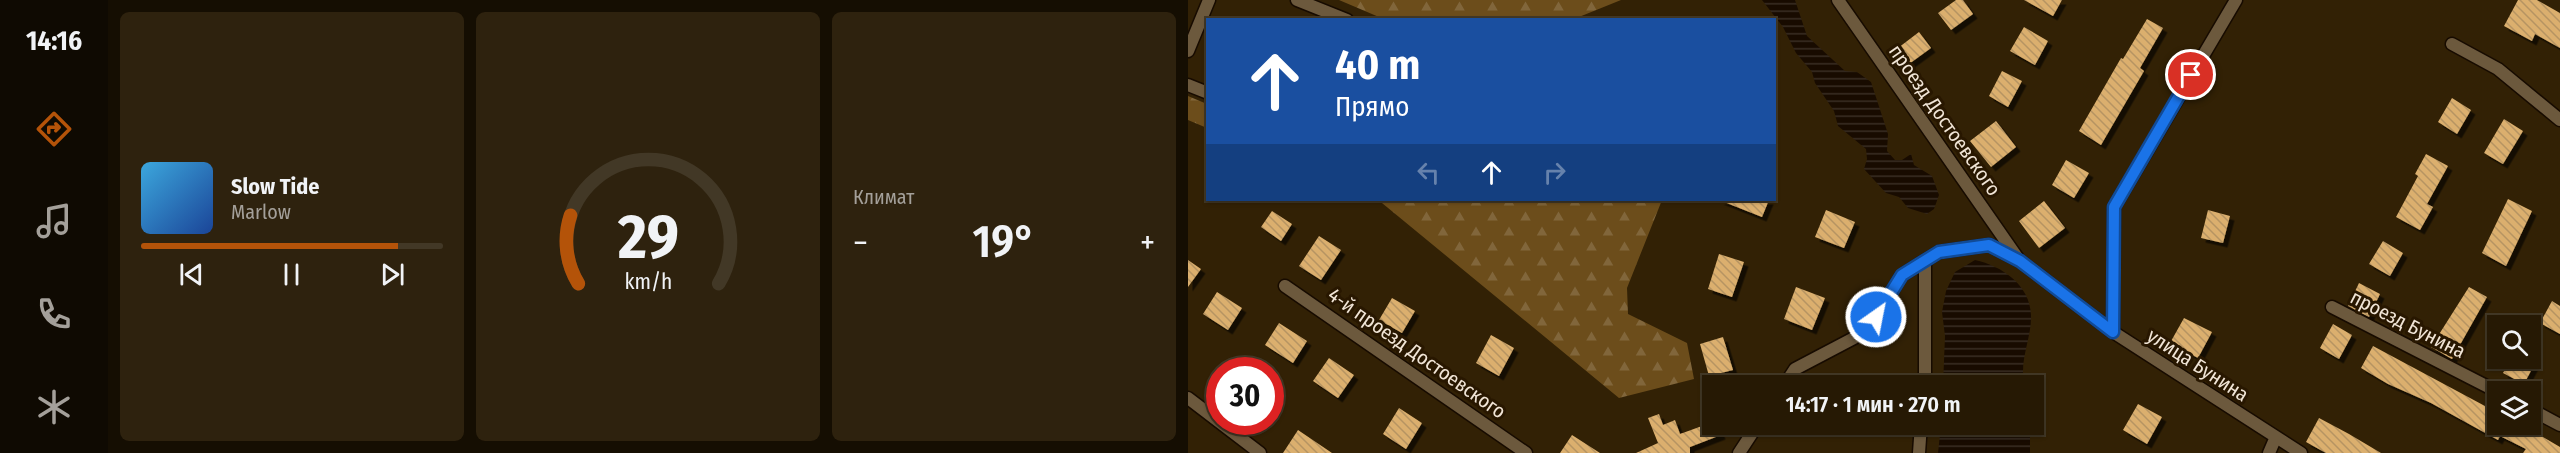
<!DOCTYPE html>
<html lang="ru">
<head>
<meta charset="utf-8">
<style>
	:root { --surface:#261904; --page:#2e220e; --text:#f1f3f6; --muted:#a4a09a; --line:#423826; --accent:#b45309 }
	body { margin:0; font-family:"Fira Sans Condensed",sans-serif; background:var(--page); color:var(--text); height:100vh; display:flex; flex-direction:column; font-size:22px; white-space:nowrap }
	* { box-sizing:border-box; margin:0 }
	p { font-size:20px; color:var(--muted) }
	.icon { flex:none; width:33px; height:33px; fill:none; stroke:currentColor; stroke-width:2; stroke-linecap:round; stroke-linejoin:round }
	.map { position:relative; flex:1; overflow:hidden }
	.details { display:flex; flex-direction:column; gap:12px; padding:12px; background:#150e02; width:1080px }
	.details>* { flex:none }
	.hud { position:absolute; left:18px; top:18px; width:570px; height:183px; border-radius:0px; box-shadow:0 2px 4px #0004,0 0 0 2px var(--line); background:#1a4fa0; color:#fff; overflow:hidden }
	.fabs { position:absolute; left:1299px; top:315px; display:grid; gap:12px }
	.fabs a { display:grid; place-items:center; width:54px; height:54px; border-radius:0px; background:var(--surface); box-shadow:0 2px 4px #0004,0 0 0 2px var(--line); font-size:30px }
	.speed { position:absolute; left:18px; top:357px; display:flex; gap:12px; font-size:30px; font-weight:700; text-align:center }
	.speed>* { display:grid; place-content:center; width:78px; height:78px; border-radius:50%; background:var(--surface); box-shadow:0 2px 4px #0004,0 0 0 2px var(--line); line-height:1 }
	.speed .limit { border:9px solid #d22; background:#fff; color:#111 }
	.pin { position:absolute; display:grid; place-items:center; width:51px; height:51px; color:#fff; margin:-26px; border:3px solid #fff; border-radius:50%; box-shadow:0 2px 6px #0007 }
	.me { position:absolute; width:66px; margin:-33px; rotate:33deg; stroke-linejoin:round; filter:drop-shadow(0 0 4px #0008) }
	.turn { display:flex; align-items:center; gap:21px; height:126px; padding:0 30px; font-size:27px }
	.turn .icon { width:78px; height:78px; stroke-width:2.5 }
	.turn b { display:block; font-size:42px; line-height:51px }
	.lanes { display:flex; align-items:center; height:57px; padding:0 30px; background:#0003; justify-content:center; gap:30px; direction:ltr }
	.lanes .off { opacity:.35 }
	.big { font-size:45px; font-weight:600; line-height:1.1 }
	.details .widget { flex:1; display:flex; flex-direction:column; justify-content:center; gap:9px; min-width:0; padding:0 21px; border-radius:9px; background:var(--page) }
	.details .dial { align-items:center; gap:0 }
	.dial svg { height:156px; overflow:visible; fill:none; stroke:var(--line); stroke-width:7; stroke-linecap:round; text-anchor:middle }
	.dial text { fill:var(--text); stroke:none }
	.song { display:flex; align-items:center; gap:18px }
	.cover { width:72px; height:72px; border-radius:9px; background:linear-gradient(135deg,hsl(200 70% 55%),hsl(220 70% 35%)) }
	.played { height:6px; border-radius:3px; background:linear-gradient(90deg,var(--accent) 85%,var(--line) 85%) }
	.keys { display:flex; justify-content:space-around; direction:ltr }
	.heat { display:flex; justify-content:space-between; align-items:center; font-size:33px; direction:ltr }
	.details .tiles { flex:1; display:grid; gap:12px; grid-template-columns:repeat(3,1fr) }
	.trip { position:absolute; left:514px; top:375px; width:342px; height:60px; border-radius:0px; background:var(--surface); box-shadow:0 2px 4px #0004,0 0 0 2px var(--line); font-weight:600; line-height:60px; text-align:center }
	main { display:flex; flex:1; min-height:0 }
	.dock { display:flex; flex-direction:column; width:108px; justify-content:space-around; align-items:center; background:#0f0a02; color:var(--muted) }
	.dock .icon { width:42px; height:42px }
	.dock .active { color:var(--accent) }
	.dock b { font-size:27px; color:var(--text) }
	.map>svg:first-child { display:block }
	.forest { fill:url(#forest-firs) }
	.water { fill:url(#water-rules) }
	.building { fill:url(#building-back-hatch); filter:url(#shadow) }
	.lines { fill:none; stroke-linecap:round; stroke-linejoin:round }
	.street-casing { stroke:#170b00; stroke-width:15 }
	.street { stroke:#6c593d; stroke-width:12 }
	.route-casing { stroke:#114b97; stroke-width:15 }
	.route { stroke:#1a73e8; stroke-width:10 }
	.labels { text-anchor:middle; stroke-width:6; stroke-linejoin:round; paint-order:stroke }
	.street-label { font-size:20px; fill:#f1e5d6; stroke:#281700 }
</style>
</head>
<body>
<main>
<nav class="dock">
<b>14:16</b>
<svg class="icon active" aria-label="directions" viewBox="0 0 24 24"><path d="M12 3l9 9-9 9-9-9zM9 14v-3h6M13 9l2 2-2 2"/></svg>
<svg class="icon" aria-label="music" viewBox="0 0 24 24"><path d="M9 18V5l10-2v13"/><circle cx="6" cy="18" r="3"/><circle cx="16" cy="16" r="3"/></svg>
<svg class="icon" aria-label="phone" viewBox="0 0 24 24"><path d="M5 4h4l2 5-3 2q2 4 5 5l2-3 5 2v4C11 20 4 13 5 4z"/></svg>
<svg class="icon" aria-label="climate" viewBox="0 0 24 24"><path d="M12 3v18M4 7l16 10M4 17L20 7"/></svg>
</nav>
<section class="details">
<div class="tiles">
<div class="widget">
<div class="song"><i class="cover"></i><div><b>Slow Tide</b><p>Marlow</p></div></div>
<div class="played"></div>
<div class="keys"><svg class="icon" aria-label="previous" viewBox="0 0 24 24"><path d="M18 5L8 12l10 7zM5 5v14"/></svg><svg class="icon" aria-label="pause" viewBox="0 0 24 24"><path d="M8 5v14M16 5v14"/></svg><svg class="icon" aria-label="next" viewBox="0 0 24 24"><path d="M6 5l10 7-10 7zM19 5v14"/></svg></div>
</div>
<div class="widget dial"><svg viewBox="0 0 100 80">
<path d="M14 69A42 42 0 1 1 86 69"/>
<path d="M14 69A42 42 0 0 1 10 34" stroke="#b45309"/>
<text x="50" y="56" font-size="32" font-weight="700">29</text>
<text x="50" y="72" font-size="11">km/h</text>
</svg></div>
<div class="widget"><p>Климат</p>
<div class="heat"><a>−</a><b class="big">19°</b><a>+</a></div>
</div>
</div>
</section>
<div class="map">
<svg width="1372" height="453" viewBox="0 0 1372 453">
	<defs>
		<pattern id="forest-firs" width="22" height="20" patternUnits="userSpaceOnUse" patternTransform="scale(1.5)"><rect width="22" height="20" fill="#6c4d1b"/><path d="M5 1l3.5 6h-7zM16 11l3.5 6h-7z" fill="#81663b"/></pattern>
		<pattern id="water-rules" width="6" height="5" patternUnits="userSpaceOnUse" patternTransform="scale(1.5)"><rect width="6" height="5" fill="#180b00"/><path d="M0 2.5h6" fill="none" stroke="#3a2e24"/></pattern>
		<pattern id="building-back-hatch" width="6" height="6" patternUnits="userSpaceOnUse" patternTransform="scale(1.5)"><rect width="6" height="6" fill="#dbaf6e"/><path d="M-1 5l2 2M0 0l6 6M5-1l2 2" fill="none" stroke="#b69462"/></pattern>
		<filter id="shadow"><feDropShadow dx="4.5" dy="4.5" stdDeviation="0" flood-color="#0009"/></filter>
	</defs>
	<rect width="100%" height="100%" fill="#322105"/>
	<!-- forest -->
	<path class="forest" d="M151 0H433L386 19 198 20Z
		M0 96 19 104V128L0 120Z
		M187 200H474L439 288 440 314 499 343 506 379 431 398 194 203Z"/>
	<!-- water -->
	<path class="water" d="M574 0H607L619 36 657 71 669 72 683 82 700 134 699 151 707 160H714L723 154 726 165 744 176 751 195 746 209 739 214 720 208 711 197 698 193 676 169 679 159 678 149 650 126 646 111 627 83 624 72 608 53 595 27Z
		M787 260C814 266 842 285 843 315 844 338 830 362 837 385H755L757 336 754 312 758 291 767 272Z
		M753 425H842V453H750Z"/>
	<!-- building -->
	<path class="building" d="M768 0H775L785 14 763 30 750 13Z
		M836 0H874L865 16Z
		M1330 0H1349L1372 13V48L1347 34 1344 41 1316 26Z
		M959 19 975 28 952 68 956 71 913 145 891 131 933 58 935 59Z
		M836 27 860 41 847 65 822 51Z
		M731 32 743 48 721 64 710 48Z
		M814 71 834 81 820 107 801 96Z
		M1264 98 1283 110 1269 134 1250 122Z
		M1316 119 1335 131 1315 164 1296 153Z
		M808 121 828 147 803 167 782 141Z
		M1238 154 1260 166 1239 204 1245 207 1232 230 1208 217 1230 176 1227 174Z
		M878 160 901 173 886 198 864 185Z
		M1320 199 1344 211 1318 266 1294 253Z
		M531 200H581L574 217Z
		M856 201 877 228 851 248 831 221Z
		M638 210 667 222 656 248 627 237Z
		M1020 210 1042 216 1035 243 1013 238Z
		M84 211 104 224 93 241 73 227Z
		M131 236 153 250 133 280 111 266Z
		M1195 241 1215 253 1202 276 1181 264Z
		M531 254 556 262 544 297 520 289Z
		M0 260 13 269 0 287Z
		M1171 283 1192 294 1181 317 1160 306Z
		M608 287 637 298 624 330 596 319Z
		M1281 287 1299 297 1264 359 1243 347Z
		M29 292 54 308 40 330 15 314Z
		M204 298 227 311 214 333 191 320Z
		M1364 301 1372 306V334L1352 323Z
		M996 318 1024 332 1010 358 982 343Z
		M91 323 119 341 105 363 77 345Z
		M1145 324 1164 335 1151 359 1132 348Z
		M303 335 326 348 311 376 288 363Z
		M535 337 545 370 521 376 512 344Z
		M1185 346 1310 413V424H1333L1372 447V453H1335L1338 449 1312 436 1310 440 1243 403 1200 384 1173 368Z
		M141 358 166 375 150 398 125 381Z
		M1323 358H1335L1346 365 1336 384 1315 373Z
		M697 373 698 386H649L648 377Z
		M950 404 974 417 959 444 935 430Z
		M211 408 234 423 218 449 195 434Z
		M471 414 475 425 487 420 492 434 525 422V424H529L533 435 502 447V453H448L470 443 460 418Z
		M1131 418 1161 434 1193 453H1138L1118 442Z
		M110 430 144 453H95Z
		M384 435 412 453H372Z"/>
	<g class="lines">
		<!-- street casing -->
		<g class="street-casing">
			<path id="street" d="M109 0 159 20
				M650 0 831 260
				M1264 44 1310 69 1372 120
				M0 51 21 0
				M0 85 20 93
				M97 286 338 453
				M1144 307 1310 392
				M925 332 926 207 1048 0
				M596 386 607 369 666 338 688 317 714 275 751 252 801 245 832 261 925 332 1113 453
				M737 386V261
				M0 398 72 453
				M1342 409 1372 425
				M551 453 570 424
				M731 453 733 424
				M1081 453 1087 439"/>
		</g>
		<!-- street -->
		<use href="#street" class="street"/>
	</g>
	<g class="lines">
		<!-- route casing -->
		<g class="route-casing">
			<path id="route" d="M688 317 714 275 751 252 801 245 832 261 925 332 926 207 1003 75"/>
		</g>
		<!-- route -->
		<use href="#route" class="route"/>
	</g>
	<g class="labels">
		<!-- street labels -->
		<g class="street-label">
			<text transform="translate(757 120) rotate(55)" y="7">проезд Достоевского</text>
			<text transform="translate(1220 324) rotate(27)" y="7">проезд Бунина</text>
			<text transform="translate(229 353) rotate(35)" y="7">4-й проезд Достоевского</text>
			<text transform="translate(1010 365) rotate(33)" y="7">улица Бунина</text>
		</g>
	</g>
</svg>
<div class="fabs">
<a><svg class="icon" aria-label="search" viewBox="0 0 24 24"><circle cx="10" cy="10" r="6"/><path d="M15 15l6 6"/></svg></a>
<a><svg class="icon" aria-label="layers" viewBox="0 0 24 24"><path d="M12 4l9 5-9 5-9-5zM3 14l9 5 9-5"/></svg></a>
</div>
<div class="speed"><div class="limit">30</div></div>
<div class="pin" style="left:1003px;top:75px;background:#d93025"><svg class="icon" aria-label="arrive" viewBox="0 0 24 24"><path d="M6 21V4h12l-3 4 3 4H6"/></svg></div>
<svg class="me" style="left:688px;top:317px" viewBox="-20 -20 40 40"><circle r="17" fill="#1a73e8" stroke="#fff" stroke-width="3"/><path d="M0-11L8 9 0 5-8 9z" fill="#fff"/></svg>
<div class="trip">14:17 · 1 мин · 270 m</div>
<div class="hud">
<div class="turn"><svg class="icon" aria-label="ahead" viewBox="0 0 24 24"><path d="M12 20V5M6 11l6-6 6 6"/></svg><div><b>40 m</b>Прямо</div></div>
<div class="lanes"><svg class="icon off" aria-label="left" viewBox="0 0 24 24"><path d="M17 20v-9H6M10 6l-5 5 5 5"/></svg><svg class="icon" aria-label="ahead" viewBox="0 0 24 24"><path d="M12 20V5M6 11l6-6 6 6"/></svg><svg class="icon off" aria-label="right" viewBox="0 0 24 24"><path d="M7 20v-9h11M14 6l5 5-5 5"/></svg></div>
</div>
</div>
</main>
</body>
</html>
